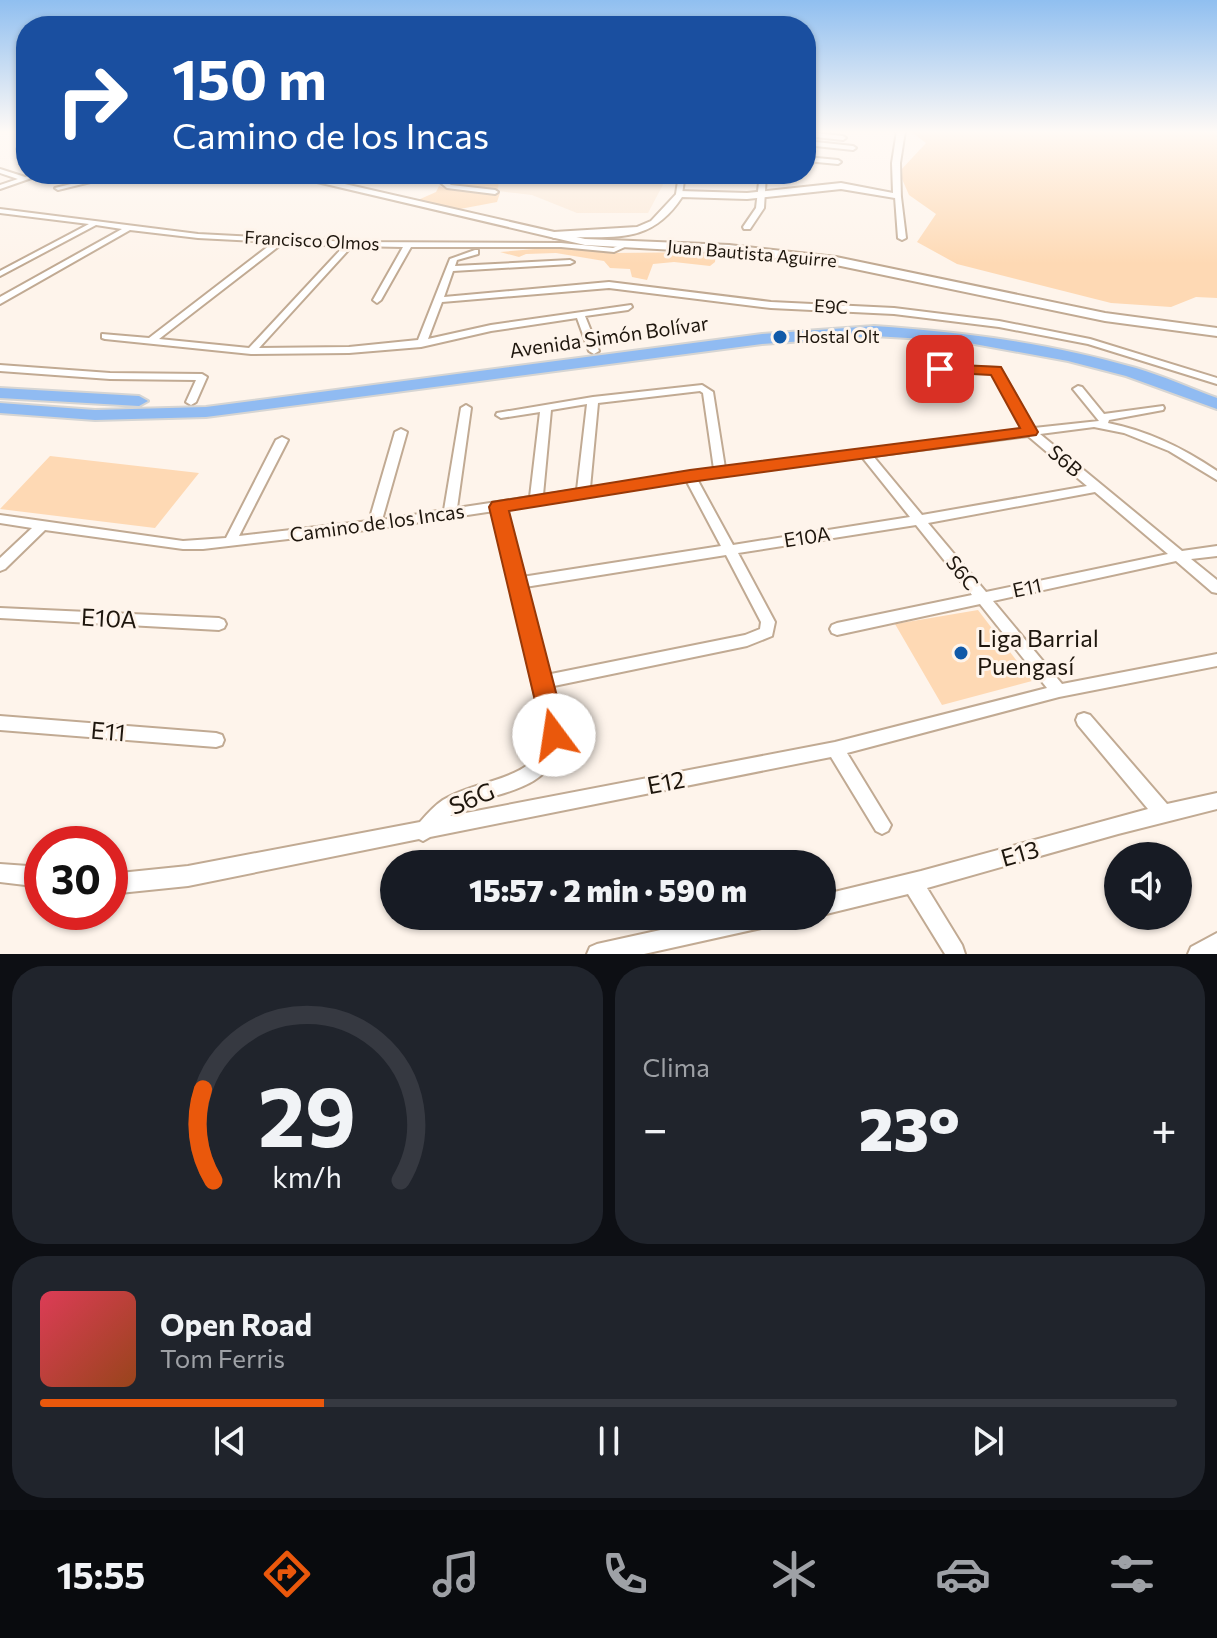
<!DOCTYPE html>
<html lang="es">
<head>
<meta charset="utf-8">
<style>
	:root { --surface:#171b24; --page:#20242c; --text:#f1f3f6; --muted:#9ea1a6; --line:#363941; --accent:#ea580c }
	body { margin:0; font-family:Commissioner,sans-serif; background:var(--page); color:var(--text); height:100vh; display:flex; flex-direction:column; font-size:30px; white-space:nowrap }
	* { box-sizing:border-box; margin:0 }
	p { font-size:26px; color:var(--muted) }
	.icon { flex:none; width:44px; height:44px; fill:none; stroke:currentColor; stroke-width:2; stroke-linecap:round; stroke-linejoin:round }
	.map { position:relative; height:954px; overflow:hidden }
	.panel { display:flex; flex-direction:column; gap:12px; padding:12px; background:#0d0f14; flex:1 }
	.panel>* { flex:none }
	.banner { position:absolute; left:16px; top:16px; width:800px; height:168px; border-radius:32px; box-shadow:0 2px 6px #0004; background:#1a4fa0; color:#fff; overflow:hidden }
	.fabs { position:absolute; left:1104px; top:842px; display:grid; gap:16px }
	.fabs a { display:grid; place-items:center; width:88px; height:88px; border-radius:50%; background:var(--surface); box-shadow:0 2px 6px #0004; font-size:40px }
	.speed { position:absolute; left:24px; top:826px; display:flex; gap:16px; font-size:40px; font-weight:700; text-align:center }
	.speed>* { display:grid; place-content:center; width:104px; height:104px; border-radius:50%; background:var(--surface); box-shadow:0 2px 6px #0004; line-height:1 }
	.speed .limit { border:12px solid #d22; background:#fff; color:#111 }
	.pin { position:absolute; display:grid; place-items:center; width:68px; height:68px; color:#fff; margin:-34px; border-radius:16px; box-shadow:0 4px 12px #0006 }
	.me { position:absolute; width:88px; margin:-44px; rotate:346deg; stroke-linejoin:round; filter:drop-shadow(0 0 6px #0008) }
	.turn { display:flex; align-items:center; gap:28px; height:168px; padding:0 24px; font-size:36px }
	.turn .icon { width:104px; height:104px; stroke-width:2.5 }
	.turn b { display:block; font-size:56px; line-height:68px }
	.big { font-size:60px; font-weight:800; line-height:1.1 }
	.panel .card { flex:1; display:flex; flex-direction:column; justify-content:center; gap:12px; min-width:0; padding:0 28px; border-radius:32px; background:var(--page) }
	.panel .dial { align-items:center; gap:0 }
	.dial svg { height:208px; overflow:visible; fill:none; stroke:var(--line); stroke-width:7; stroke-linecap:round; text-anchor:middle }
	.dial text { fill:var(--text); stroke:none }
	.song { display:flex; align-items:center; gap:24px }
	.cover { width:96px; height:96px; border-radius:12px; background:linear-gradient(135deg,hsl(350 70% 55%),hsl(20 70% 35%)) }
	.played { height:8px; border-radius:4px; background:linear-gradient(90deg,var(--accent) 25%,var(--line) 25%) }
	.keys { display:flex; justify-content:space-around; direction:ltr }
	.heat { display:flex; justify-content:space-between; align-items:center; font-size:44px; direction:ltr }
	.panel .tiles { flex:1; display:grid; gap:12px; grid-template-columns:1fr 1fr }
	.card:last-child { grid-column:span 2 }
	.trip { position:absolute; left:380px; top:850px; width:456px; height:80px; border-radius:40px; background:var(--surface); box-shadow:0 2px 6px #0004; font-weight:800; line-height:80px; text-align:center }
	.menu { display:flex; height:128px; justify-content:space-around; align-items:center; background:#090b0e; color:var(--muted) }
	.menu .icon { width:56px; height:56px }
	.menu .selected { color:var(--accent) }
	.menu b { font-size:36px; color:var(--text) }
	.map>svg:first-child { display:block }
	.built { fill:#fbe9d7 }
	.green { fill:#fed9b4 }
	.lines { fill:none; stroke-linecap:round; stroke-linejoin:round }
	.minor-casing { stroke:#c1aa93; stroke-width:4 }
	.tertiary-casing { stroke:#c1aa93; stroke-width:4 }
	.secondary-casing { stroke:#c1aa93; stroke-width:4 }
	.trunk-casing { stroke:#d6d5d3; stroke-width:4 }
	.minor { fill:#fff; fill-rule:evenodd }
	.tertiary { fill:#fff; fill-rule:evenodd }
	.secondary { fill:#fff; fill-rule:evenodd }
	.trunk { fill:#90bbf2; fill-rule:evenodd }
	.route { fill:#ea580c; stroke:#983908; stroke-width:2 }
	.poi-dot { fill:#1059a8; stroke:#fef4eb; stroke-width:3 }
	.labels { text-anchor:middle; stroke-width:6; stroke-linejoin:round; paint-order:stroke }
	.far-street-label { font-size:18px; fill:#1e160d; stroke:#fef4eb }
	.far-poi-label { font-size:18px; fill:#1e160d; stroke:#fef4eb; text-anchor:start }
	.street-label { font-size:20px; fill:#1e160d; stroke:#fef4eb }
	.near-street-label { font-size:24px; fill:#1e160d; stroke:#fef4eb }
	.near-poi-label { font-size:24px; fill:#1e160d; stroke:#fef4eb; text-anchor:start }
</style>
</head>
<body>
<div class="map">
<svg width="1217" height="954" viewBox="0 0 1217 954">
	<rect width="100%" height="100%" fill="#fef4eb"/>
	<!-- built -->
	<path class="built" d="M599 174H659L666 179 648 213H577L532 195 498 191V183Z"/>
	<!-- green -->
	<path class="green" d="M910 131H1217V298L1196 297 1171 307 1111 303 957 264 917 242 936 214 909 195 899 172 926 143Z
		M448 174H499L498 190 453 187 446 183Z
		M439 186 450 190 500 193 497 202 460 209 418 200 436 192Z
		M558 247 610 253 716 252 715 262 710 266 674 262 653 264 647 280 632 277 630 269 610 268 604 261 556 253 526 254 519 257 500 252Z
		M50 456 199 473 155 528 0 509Z
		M978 610 1032 681 942 705 895 624Z"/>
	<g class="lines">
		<!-- minor casing -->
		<g class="minor-casing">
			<path id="minor" d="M806 132 843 136 846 138 843 140 806 136Z
				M806 141 853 146 856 148 853 150 806 145Z
				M19 146 26 147V151L17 149Z
				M806 157 838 160 841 162 838 164 806 161Z
				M0 169 25 177 43 174 0 189V185L18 179 0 173Z
				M111 174H123L58 190 55 188Z
				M443 174H449L447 182 451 185 495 190 498 192 495 194 447 188 441 183Z
				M760 174H766L764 208 750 229H744L743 227 756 208Z
				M681 179 684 181 682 194 679 196 676 194 678 181Z
				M898 195 901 197 906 238 902 240 898 238 895 197Z
				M0 209 198 234 350 242 561 243 613 248 625 243 629 245 614 252 561 247H411L381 300 377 303 373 300 403 247 352 246 259 348 349 347 418 340 450 259 475 250H478V254L457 260 455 266 570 260 574 262 570 264 453 271 444 297 609 282 771 302 894 308 999 321 1090 339 1217 378V384L1088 344 999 327 894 314 771 308 609 288 442 302 428 339 491 325 631 305 632 307 628 310 585 316 599 351 594 354 589 351 577 318 491 331 421 347 349 353 251 354 105 339 102 338V334L149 338 274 242 198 238 130 230 0 304V297L122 229 96 225 0 276V271L89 224 0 213ZM283 243 344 246 249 348 159 339Z
				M0 365 110 373 202 374 207 377 196 402 191 405 186 402 196 380 110 379 0 371Z
				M914 366 1000 368 1034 428 1099 421 1073 389 1078 386 1082 387 1104 414 1163 406 1164 408 1163 410 1109 420 1108 423C1149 431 1183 448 1217 471V480L1169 451 1124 433 1094 427 1040 434 1182 551 1217 546V556L1191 559 1217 580V593L1212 592 1176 561 993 601 1062 684 1217 654V666L1059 697 847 753 891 825 888 831 882 834 876 831 831 757 430 837 423 841 419 839 188 886 110 894V874L188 866 420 822C427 814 434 806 443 800 477 779 524 783 546 745L494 511 374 529 203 549H183L45 530 5 569 0 571V558L32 528 0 523V515L183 541 226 538 276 440 282 437 288 440 239 536 369 521 395 432 401 429 407 432 382 520 444 510 461 408 466 405 471 408 457 508 530 497 540 412 501 418 496 415 497 413 593 397 702 385 713 392 725 468 1023 430 993 373 910 371 909 369ZM700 391 703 393 714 469 590 488 598 403ZM587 404 577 490 543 495 551 410ZM1028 436 1087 486 922 515 873 456ZM862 457 910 517 733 545 697 479ZM686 480 721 546 522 577 506 509ZM1095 492 1168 554 986 592 928 523ZM916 525 972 595 837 623 832 625 830 629 832 633 837 635 980 604 1047 688 835 742 450 816C492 786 537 801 563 746L549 687 747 646 772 636 775 622 738 553ZM726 555 761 622 760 629 745 635 546 675 525 587Z
				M0 608 219 618 224 620 226 624 224 628 219 630 0 618Z
				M1084 713 1090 715 1167 804 1217 793V809L1118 834 927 888 962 945 965 954H945L908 894 822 915V895L921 871 1148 809 1078 725 1076 720 1078 715Z
				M0 716 216 733 222 735 224 740 222 745 216 747 0 730Z
				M0 864 42 867V887L0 882Z
				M724 916H780L777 923 770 926 644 954H587L590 947 597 944Z
				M1217 933V954H1188L1191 947Z"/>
		</g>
		<!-- tertiary casing -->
		<g class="tertiary-casing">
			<path id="tertiary" d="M20 131H26V134Z
				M897 131H905L900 163 901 199 841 189 747 199 682 197C648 249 608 234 554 238L549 235 554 232 637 227 651 221 679 191 747 193 841 183 893 193 892 163Z"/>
		</g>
		<!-- secondary casing -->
		<g class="secondary-casing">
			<path id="secondary" d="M283 174H301L585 239 729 245 836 257 1105 313 1217 328V336L1105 321 836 265 729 253 585 245Z"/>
		</g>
		<!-- trunk casing -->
		<g class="trunk-casing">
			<path id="trunk" d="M874 326C963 332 1050 343 1136 368 1163 376 1190 388 1217 398V409L1126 376 1068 361 958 341 874 336 762 344 206 417 95 420 0 413V403L95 410 206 407 762 334Z
				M0 388 139 396 148 401 139 406 0 398Z"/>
		</g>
		<!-- minor -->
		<use href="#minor" class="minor"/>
		<!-- tertiary -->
		<use href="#tertiary" class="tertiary"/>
		<!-- secondary -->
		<use href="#secondary" class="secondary"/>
		<!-- trunk -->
		<use href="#trunk" class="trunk"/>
	</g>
	<!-- sky -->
	<linearGradient id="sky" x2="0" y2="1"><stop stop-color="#90bff0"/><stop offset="0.5" stop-color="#fffaf6"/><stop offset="1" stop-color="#fffaf6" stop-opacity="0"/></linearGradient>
	<rect width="1217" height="264" fill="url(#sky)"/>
	<!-- route -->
	<path class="route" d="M940 364 1001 367 1038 432 1036 435 690 482 509 511 567 735 563 743 554 746 545 743 489 507 492 502 690 470 1020 428 991 375 935 372 933 369Z"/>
	<!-- markers -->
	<g class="poi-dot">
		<circle cx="780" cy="337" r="8"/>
		<circle cx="961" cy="653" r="8"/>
	</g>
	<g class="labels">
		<!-- far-street labels -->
		<g class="far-street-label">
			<text transform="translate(312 241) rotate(3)" y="6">Francisco Olmos</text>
			<text transform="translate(752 254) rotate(5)" y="6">Juan Bautista Aguirre</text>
			<text transform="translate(831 307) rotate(3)" y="6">E9C</text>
		</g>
		<!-- far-poi labels -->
		<g class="far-poi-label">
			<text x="796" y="343">Hostal Olt</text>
		</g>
		<!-- street labels -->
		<g class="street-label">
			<text transform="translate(609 337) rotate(-8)" y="7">Avenida Simón Bolívar</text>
			<text transform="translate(1065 461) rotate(40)" y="7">S6B</text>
			<text transform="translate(377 523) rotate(-8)" y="7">Camino de los Incas</text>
			<text transform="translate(807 537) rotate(-9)" y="7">E10A</text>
			<text transform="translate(962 573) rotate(51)" y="7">S6C</text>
			<text transform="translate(1027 588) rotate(-12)" y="7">E11</text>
		</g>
		<!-- near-street labels -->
		<g class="near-street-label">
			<text transform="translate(109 619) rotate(3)" y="8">E10A</text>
			<text transform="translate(108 732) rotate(5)" y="8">E11</text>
			<text transform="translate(666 783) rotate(-11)" y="8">E12</text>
			<text transform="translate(472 799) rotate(-23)" y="8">S6G</text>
			<text transform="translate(1020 854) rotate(-16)" y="8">E13</text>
		</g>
		<!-- near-poi labels -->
		<g class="near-poi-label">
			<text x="977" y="647">Liga Barrial<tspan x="977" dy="28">Puengasí</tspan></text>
		</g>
	</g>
</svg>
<div class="fabs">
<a><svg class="icon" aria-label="sound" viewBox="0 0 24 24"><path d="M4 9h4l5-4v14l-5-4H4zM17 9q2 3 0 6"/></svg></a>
</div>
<div class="speed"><div class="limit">30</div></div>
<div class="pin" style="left:940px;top:369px;background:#d93025"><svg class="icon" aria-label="arrive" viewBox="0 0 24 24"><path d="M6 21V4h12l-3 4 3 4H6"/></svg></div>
<svg class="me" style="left:554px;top:735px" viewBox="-20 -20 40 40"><circle r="19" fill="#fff"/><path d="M0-13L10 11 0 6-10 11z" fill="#ea580c"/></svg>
<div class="trip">15:57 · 2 min · 590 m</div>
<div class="banner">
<div class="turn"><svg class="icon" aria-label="right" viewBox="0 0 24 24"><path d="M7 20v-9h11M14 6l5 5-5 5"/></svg><div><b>150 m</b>Camino de los Incas</div></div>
</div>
</div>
<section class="panel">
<div class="tiles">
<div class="card dial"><svg viewBox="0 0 100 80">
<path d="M14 69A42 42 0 1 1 86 69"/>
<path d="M14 69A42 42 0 0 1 10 34" stroke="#ea580c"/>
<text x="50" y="56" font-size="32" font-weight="700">29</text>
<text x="50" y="72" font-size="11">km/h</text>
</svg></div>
<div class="card"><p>Clima</p>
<div class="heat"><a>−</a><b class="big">23°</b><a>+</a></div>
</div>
<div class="card">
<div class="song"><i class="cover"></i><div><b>Open Road</b><p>Tom Ferris</p></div></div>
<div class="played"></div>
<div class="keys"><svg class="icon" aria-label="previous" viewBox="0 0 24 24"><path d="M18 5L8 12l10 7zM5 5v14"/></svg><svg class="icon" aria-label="pause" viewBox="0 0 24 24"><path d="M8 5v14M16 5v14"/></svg><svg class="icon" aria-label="next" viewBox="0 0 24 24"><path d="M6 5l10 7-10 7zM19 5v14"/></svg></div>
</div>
</div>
</section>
<nav class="menu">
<b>15:55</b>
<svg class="icon selected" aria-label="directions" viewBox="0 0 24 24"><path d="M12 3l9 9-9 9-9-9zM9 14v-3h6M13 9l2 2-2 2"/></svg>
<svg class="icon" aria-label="music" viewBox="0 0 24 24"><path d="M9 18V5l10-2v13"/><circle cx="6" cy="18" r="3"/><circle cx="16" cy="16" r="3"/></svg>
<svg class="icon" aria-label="phone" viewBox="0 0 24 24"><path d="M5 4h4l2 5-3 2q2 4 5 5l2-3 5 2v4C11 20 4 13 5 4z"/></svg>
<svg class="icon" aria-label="climate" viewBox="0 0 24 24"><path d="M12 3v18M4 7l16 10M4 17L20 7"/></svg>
<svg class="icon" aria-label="car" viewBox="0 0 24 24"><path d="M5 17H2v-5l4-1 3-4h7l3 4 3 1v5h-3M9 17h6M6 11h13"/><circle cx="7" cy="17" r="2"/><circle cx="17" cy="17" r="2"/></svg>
<svg class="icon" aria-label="filters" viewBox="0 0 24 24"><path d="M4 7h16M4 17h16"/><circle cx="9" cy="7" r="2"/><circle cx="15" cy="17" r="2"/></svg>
</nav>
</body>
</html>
